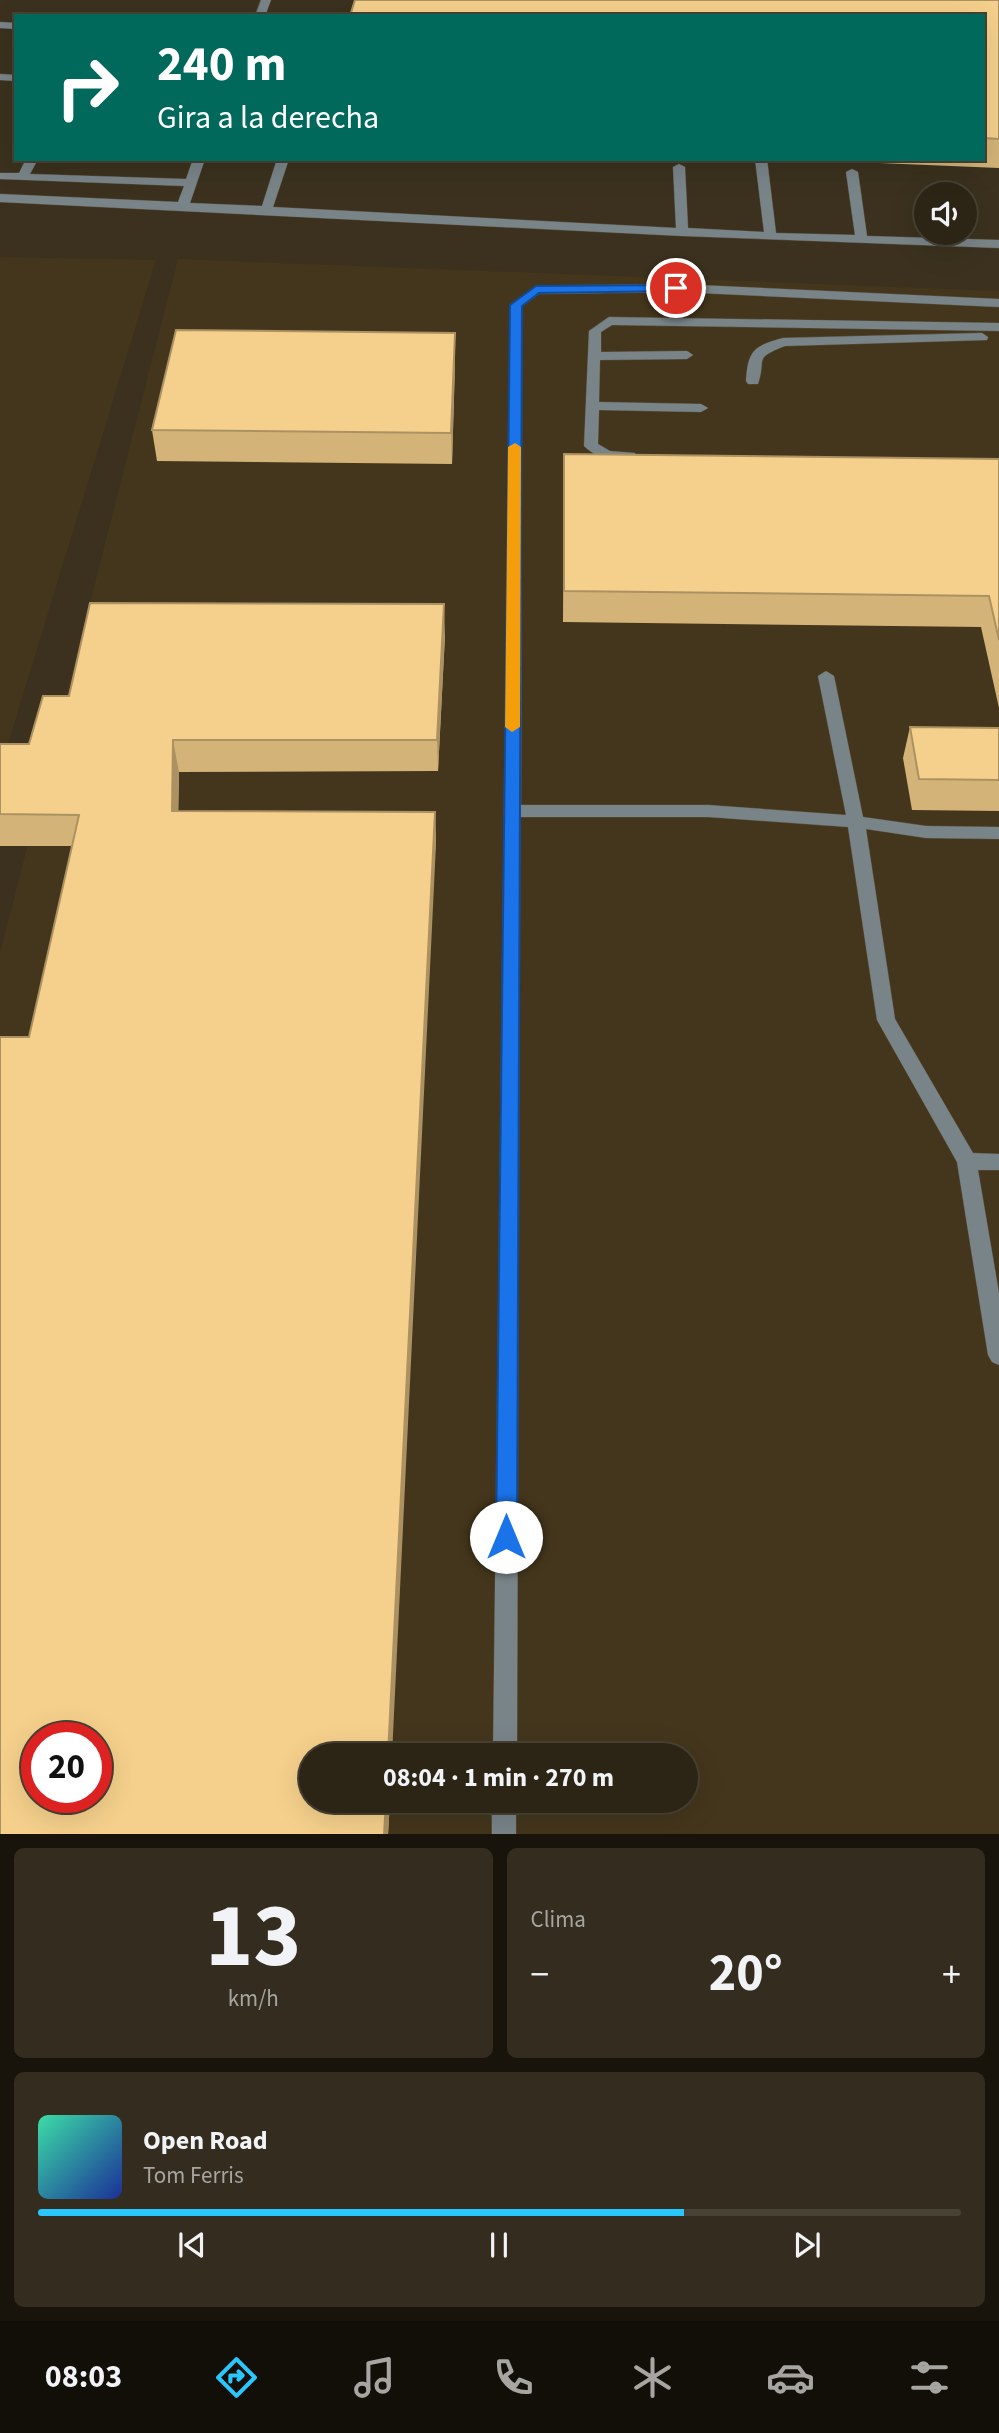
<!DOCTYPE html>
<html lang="es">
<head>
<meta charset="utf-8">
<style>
	:root { --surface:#2c2516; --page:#342d1f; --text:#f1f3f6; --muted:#a6a5a1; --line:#484235; --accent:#28c8ff }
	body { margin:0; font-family:"Source Sans 3",sans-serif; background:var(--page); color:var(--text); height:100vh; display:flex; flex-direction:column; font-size:26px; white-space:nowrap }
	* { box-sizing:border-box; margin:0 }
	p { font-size:23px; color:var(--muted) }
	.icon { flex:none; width:38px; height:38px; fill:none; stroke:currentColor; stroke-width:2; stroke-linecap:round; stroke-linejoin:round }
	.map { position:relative; height:1834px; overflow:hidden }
	.details { display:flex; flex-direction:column; gap:14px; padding:14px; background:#18140c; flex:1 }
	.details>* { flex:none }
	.guide { position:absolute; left:14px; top:14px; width:971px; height:147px; border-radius:0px; box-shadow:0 7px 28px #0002,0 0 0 2px var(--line); background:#00695c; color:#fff; overflow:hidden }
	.fabs { position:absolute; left:914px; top:182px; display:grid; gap:14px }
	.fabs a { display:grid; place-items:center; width:63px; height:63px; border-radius:50%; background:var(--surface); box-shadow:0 7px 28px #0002,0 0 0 2px var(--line); font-size:35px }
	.speed { position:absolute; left:21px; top:1722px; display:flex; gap:14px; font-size:35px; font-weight:700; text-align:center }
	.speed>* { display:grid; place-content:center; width:91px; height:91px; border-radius:50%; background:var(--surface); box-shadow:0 7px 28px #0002,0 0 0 2px var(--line); line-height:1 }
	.speed .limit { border:10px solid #d22; background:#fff; color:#111 }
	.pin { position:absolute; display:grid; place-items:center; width:60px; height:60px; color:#fff; margin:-30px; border:4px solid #fff; border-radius:50%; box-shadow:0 2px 7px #0007 }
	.me { position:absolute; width:77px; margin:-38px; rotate:0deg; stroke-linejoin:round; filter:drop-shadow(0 0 5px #0008) }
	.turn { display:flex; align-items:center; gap:24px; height:147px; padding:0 28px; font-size:32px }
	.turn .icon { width:91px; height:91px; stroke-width:2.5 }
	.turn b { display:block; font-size:49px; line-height:60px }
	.big { font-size:52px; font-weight:700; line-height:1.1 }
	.details .widget { flex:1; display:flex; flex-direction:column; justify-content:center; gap:10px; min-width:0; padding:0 24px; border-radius:10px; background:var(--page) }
	.details .dial { align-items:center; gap:0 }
	.dial b { font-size:91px; line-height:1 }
	.song { display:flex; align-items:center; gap:21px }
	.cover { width:84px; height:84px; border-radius:10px; background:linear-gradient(135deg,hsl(160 70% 55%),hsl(230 70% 35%)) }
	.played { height:7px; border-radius:4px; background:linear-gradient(90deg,var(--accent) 70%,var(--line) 70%) }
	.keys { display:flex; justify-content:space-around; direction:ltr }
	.heat { display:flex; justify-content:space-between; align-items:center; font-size:38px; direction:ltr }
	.details .tiles { flex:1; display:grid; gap:14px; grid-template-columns:1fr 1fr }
	.widget:last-child { grid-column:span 2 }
	.trip { position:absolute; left:299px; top:1743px; width:399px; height:70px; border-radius:35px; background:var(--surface); box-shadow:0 7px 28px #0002,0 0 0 2px var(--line); font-weight:700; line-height:70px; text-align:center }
	.dock { display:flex; height:112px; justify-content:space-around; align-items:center; background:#120f09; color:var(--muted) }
	.dock .icon { width:49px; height:49px }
	.dock .selected { color:var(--accent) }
	.dock b { font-size:32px; color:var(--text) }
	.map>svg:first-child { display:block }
	.built { fill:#44361c; fill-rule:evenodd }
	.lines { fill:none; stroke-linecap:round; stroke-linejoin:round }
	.minor-casing { stroke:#59503e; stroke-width:1 }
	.minor { fill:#798489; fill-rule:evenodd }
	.wall { fill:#d3b378 }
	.shaded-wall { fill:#ac9262 }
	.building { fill:#f5d08c; stroke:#ac9262; stroke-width:2; fill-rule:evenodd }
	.route { fill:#1a73e8; stroke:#114b97; stroke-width:2 }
	.slow { fill:#f59e0b }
</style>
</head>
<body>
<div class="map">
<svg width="999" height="1835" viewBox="0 0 999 1835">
	<rect width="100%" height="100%" fill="#3b311e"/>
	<!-- built -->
	<path class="built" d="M0 257 156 260 0 770Z
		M178 259 999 291V1834H0V953ZM37 1738H96V1797H37ZM312 1755H686V1801H312Z"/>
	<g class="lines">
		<!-- minor casing -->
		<g class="minor-casing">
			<path id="minor" d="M261 0H271L265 16H255Z
				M0 22 16 23V29L0 28Z
				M0 74 16 75V81L0 80Z
				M26 159H38L30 174 186 179 193 159H205L190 203 262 206 277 159H289L273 207 676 228 673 167 679 164 685 167 688 228 764 232 755 159H767L776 233 855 235 846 172 852 169 858 172 867 236 999 240V248L682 236 0 202V194L178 202 184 186 0 179V173H19Z
				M676 284 999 299V307L676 292 539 294 522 306 521 805H708L846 815 818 676 826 671 834 676 863 817 926 826 999 827V839L926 838 866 829 895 1019 973 1153 999 1154V1170H978L999 1293V1365L992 1362 988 1355 957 1162 877 1020 848 827 708 817H520L517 1755H493L510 305 536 286Z
				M609 317 999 323V331L612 325 601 332V352L687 351 693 355 687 359 600 360 599 402 701 404 708 408 701 412 599 410 598 444 610 451 635 453V459C617 462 597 459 584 446L589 331Z
				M982 333 988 337 987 340 785 346C752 359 767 358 758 384H748L746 381C748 351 753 346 783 338Z
				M492 1801H516V1835H492Z"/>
		</g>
		<!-- minor -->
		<use href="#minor" class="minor"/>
	</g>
	<!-- wall -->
	<path class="wall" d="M999 0V168L879 163V159H984V16Z
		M455 363 452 464 157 461 152 430Z
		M564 454 999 459V708L981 627 563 622Z
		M445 635 438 771 179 772 178 811 435 812 436 844 312 1801H390L388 1835H0L29 1037 72 846H0V744H29L69 696Z
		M910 727 999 728V811L912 810 903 758Z"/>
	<!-- shaded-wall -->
	<path class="shaded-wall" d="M455 333V363L452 464 451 433Z
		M444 604 445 635 438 771 437 740Z
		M173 740 179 772 178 842 172 811Z
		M435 812 436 844 392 1755H388Z
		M386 1801H390L388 1835H384Z"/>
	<!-- building -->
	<path class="building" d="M355 0H999V139L984 138V16H350Z
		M176 330 455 333 451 433 152 430Z
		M564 454 999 459V640L989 596 564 591Z
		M90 603 444 604 437 740H173L172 811 435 812 388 1755H312V1801H386L384 1835H0V1037H29L79 815 0 814V744H29L43 696H69ZM37 1738H96V1797H37Z
		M910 727 999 728V780L919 779Z"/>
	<!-- route -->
	<path class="route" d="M676 285 682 288 680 291 539 293 522 306 517 1537 514 1544 506 1547 499 1544 496 1537 510 305 536 286Z"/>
	<!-- slow -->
	<path class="slow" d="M515 443 521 447 520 727 512 732 505 727 508 447Z"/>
</svg>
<div class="fabs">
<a><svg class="icon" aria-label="sound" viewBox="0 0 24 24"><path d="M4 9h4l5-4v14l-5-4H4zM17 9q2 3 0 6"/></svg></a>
</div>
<div class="speed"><div class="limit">20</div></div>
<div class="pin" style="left:676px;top:288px;background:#d93025"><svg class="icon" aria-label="arrive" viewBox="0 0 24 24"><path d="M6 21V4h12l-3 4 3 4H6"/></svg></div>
<svg class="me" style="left:506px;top:1537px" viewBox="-20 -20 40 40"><circle r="19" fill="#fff"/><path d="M0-13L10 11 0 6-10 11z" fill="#1a73e8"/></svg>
<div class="trip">08:04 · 1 min · 270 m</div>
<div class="guide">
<div class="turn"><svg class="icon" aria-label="right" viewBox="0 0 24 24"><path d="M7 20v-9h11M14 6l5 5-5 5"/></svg><div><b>240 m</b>Gira a la derecha</div></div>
</div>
</div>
<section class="details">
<div class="tiles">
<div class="widget dial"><b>13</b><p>km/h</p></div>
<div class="widget"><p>Clima</p>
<div class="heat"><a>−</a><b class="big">20°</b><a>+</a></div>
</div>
<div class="widget">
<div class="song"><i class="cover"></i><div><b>Open Road</b><p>Tom Ferris</p></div></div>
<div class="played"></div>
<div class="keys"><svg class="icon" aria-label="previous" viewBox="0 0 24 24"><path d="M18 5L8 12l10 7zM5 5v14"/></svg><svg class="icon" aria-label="pause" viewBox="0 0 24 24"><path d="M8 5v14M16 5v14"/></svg><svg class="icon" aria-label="next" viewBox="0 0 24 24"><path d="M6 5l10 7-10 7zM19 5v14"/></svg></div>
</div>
</div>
</section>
<nav class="dock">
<b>08:03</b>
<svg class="icon selected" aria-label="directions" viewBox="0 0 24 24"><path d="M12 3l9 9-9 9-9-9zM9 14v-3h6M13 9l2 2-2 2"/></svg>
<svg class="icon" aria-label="music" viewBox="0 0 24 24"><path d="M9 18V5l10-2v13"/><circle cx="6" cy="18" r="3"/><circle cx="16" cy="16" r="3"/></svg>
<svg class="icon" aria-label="phone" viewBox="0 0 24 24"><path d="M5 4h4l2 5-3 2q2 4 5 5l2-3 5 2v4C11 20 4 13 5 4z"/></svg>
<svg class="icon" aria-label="climate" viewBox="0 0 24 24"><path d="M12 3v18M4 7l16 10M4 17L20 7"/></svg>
<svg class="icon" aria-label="car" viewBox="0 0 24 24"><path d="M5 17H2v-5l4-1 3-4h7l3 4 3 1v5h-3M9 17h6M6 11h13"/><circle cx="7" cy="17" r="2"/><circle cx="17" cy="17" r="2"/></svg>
<svg class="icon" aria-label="filters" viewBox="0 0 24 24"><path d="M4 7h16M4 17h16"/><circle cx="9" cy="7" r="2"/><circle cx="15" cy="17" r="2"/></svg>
</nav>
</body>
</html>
